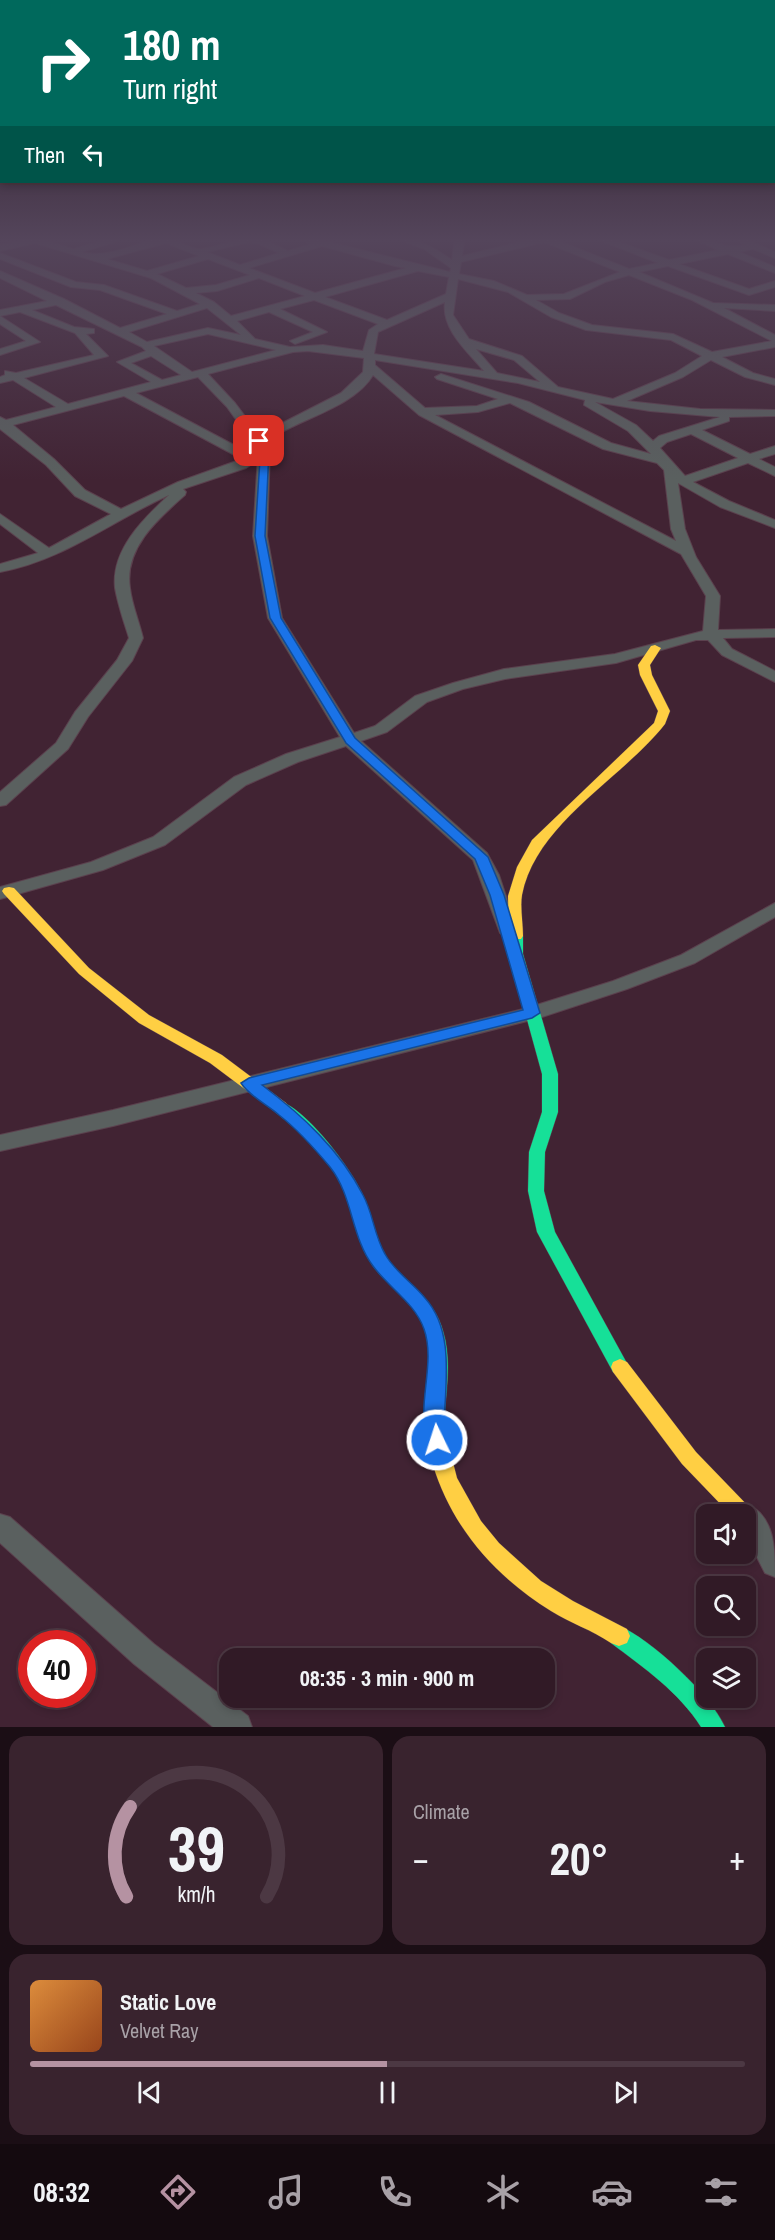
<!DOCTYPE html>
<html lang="en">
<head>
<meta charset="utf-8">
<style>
	:root { --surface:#311a26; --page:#39232e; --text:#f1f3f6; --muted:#a8a1a7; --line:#4c3843; --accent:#b592a2 }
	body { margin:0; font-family:"Archivo Narrow",sans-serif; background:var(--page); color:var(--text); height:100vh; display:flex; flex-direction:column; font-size:22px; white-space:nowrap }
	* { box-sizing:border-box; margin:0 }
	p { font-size:20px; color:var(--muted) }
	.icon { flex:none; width:33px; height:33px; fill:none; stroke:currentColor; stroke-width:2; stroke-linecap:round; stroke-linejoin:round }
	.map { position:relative; height:1727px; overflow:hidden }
	.details { display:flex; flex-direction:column; gap:9px; padding:9px; background:#1b0e15; flex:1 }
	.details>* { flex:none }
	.guide { position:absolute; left:0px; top:0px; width:776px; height:183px; box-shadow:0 3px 9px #0003,0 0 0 2px var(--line); background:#00695c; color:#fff; overflow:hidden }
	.buttons { position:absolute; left:696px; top:1504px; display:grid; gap:12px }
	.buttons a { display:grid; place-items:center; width:60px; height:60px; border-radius:12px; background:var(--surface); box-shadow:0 3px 9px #0003,0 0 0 2px var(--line); font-size:30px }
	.speed { position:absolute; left:18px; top:1630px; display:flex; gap:12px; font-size:30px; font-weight:700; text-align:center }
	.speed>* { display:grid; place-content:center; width:78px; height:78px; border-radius:50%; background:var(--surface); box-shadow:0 3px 9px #0003,0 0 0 2px var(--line); line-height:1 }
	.speed .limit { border:9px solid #d22; background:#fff; color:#111 }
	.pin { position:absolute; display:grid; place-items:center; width:51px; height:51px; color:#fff; margin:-26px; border-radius:12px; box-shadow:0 3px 9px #0006 }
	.me { position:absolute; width:66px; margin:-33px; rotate:356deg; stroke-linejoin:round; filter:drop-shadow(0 0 4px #0008) }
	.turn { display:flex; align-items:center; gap:21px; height:126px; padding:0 24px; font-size:27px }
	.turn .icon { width:78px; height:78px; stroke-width:2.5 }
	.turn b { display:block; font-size:42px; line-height:51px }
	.then { display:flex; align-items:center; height:57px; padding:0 24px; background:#0003; gap:12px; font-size:22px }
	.big { font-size:45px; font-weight:700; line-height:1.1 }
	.details .widget { flex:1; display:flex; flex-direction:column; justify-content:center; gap:9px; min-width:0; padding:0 21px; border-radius:18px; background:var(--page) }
	.details .dial { align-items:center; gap:0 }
	.dial svg { height:156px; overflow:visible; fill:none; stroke:var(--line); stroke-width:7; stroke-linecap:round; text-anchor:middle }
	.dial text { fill:var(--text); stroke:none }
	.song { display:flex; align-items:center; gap:18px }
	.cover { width:72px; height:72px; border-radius:9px; background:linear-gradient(135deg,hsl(30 70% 55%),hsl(20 70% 35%)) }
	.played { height:6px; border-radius:3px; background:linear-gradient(90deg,var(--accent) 50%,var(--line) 50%) }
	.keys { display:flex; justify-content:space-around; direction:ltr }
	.heat { display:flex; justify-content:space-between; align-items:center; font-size:33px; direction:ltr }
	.details .tiles { flex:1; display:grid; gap:9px; grid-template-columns:1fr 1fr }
	.widget:last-child { grid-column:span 2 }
	.trip { position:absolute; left:219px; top:1648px; width:336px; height:60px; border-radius:18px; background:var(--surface); box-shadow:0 3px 9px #0003,0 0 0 2px var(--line); font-weight:700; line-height:60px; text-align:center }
	.tabs { display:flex; height:96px; justify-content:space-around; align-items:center; background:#140a0f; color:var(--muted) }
	.tabs .icon { width:42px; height:42px }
	.tabs .active { color:var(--accent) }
	.tabs b { font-size:27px; color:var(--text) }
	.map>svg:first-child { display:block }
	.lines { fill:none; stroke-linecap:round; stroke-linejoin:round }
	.street-casing { stroke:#5b414e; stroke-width:2 }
	.fast-casing { stroke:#5b414e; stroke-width:1 }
	.slow-casing { stroke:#5b414e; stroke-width:1 }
	.street { fill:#5a605f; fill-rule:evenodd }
	.fast { fill:#16e098; fill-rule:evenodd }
	.slow { fill:#ffcf43; fill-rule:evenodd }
	.route { fill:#1a73e8; stroke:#114b97; stroke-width:1.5 }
</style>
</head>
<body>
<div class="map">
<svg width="775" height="1727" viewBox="0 0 775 1727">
	<rect width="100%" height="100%" fill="#412333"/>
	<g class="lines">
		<!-- street casing -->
		<g class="street-casing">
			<path id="street" d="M23 238H38L73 249 113 238 118 241 82 252C107 259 137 243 158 238 173 235 185 248 199 249 209 249 225 243 236 240L233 238H261L288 251 311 244 297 238H313L450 272 451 268 424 249 395 238C418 238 433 247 452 260L455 238H465L462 256 535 238H552L629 269 658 263 594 238H608L669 260 718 250 692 238C715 238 721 250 745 245L738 241 743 238 775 252V258L753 249 739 252 775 267V273L728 254 679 264 749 289 775 281V287L749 295 668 266 639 272 713 303 775 305V311L724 308 775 335V347L722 357 753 373 775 379V385L745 377 711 360 683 377 627 401 700 409 775 410V416L729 417V421L702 430 750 454 775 446V454L759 459 775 467V476L748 463 693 482 729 501 775 520V528L720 507 678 483 685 529 696 557 720 596 718 630 775 629V637L723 638 732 649 775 671V682L722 655 708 640H696L616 663 505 679 463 689 427 702 387 732 361 741 487 853 499 875 518 933 516 937 509 939 500 933 473 860 346 746 298 762 246 785 165 845 103 870 0 899V887L91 862 153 837 234 777 286 754 340 737 268 618 253 536 258 455 255 462 246 468 183 489 186 492 185 495C158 519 124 548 130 588 132 605 139 621 143 638L132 661 88 717 68 749 6 805 0 806V792L56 743 75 712 117 660 129 638C124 622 118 605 115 588 111 550 143 519 169 495 112 521 62 561 0 572V564L38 553 0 524V514L49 548 111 514 75 496 46 465 0 429V417L6 420 56 407 13 380 0 383V377L5 375V371L16 373 94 355 75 333 20 312 0 316 40 342 0 355V349L26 341 0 324V310L47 301 0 278V271L64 299 120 328 167 314 100 290 71 287 0 259V253L76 282 104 285 177 311 200 304 151 278 35 243 0 251V245L24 240ZM249 242 259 244 279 253 240 265 207 252ZM544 242 620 272 564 294 527 295 494 281 459 274 461 262ZM166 243 199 256 147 271 107 259ZM322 246 395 266 406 268 315 293 249 268ZM208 259 250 275 216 285 186 288 157 274ZM418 271 449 277 446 294 387 320 325 297ZM629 275 692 300 772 341 712 352 673 334 592 325 559 313 536 300 570 299 605 282ZM259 278 305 296 231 316 214 302 196 293 217 291ZM458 279 508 292 551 317 586 330 671 340 702 356 675 373 613 399 558 387 522 356 469 339 453 315ZM314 300 378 324 369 330 363 351 323 345 290 347 255 339 237 321 269 312 313 332 290 341 295 344 327 332 280 309ZM445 302C441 329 467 351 484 371L374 354 378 332ZM56 305 142 347 146 351 117 362 151 382 68 404 24 378 108 356 86 334 94 333V329L74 327 32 310ZM207 308 241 335 208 328 147 342 129 332ZM208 334 276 350 192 372 154 346ZM476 349 514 360 540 382 497 373ZM308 351 364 358 363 372 341 393 259 435 235 403 208 374 293 352ZM151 356 181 375 162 380 131 363ZM375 360 518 383 585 400 584 405 628 431 651 454 611 443 529 402 441 374 435 377 437 379 498 399 477 406 425 408 375 365ZM373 375 419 415 681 554 706 596 703 631 615 654 504 669 453 683 415 696 375 726 354 733 282 618 267 536 270 450 265 442C295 420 354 408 373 375ZM198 377 227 407 252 442 247 452 136 393ZM124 396 242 459 178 482 121 509 85 490 54 459 13 425ZM595 402 650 411 720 417 659 436 653 441 636 425ZM510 403 603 449 657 463 664 470 671 529 676 541 435 415 478 412ZM691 434 738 458 685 476 660 448 667 442Z
				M775 903V917L695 963 627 989 539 1018 113 1126 0 1151V1135L113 1110 527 1008 613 981 681 955Z
				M746 1504C775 1515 775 1549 775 1577L765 1573 746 1536V1515H733L736 1507Z
				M0 1514 10 1517 154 1644 248 1716 252 1727H213L134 1664 0 1543Z"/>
		</g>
		<!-- fast casing -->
		<g class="fast-casing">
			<path id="fast" d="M516 932 523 936V954L558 1074V1112L545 1152 544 1191 555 1232 629 1367 627 1372 620 1375 613 1372 537 1232 528 1191 529 1152 542 1112V1074L509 954V936Z
				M280 1101C308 1110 355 1173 365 1200 372 1217 373 1236 383 1252 400 1281 434 1296 443 1331 452 1360 446 1392 444 1422L441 1428 434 1430 427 1428 424 1422C427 1392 433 1360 425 1331 417 1302 386 1287 371 1263 358 1243 356 1220 348 1198 334 1163 303 1134 274 1111L272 1107 274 1103Z
				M619 1626C650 1638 712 1696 725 1727H701C679 1692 644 1668 611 1643L608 1636 611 1629Z"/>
		</g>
		<!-- slow casing -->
		<g class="slow-casing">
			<path id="slow" d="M655 645 661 648 650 665 652 675 670 711 665 724C622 779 536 823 522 895 520 907 523 923 523 936L521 939H511L509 936 508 896 517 867 532 840 654 723 658 711 640 675 638 665 651 646Z
				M9 887 14 888 89 968 149 1015 222 1055 286 1103 288 1107 286 1111H274L210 1063 139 1023 79 974 4 894 2 891 4 888Z
				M620 1359 627 1362 696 1452 751 1509 754 1515 751 1521 746 1523V1515H731L682 1464 613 1372 611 1367 613 1362Z
				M434 1414 441 1416 457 1478 481 1521 499 1543 541 1581 573 1601 627 1629 630 1636 627 1643 619 1646 611 1643C592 1630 570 1623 551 1611 496 1577 452 1528 433 1465 429 1451 421 1429 427 1416Z"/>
		</g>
		<!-- street -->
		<use href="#street" class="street"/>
		<!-- fast -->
		<use href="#fast" class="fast"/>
		<!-- slow -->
		<use href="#slow" class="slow"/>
	</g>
	<!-- sky -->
	<linearGradient id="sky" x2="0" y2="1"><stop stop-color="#24131c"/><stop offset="0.5" stop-color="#54455b"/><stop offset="1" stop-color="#54455b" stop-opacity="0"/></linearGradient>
	<rect width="775" height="480" fill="url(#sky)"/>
	<!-- route -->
	<path class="route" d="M259 438 269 450 265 536 281 618 355 738 488 857 504 895 540 1013 532 1018 262 1085C302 1115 340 1150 363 1195 373 1213 374 1235 385 1254 394 1271 413 1283 425 1298 451 1327 447 1370 445 1406 444 1419 449 1436 444 1446L437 1449 430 1446C413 1411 437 1366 424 1329 415 1303 389 1288 373 1266 351 1237 353 1196 330 1167 315 1149 297 1129 279 1115 268 1105 249 1096 241 1083L249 1078 523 1010 490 895 475 859 346 743 270 618 255 536 260 459V450L254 441Z"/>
</svg>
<div class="buttons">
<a><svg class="icon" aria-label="sound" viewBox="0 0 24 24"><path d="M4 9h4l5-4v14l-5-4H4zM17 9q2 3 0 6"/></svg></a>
<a><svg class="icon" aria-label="search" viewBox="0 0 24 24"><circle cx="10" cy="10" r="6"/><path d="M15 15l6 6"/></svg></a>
<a><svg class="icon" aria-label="layers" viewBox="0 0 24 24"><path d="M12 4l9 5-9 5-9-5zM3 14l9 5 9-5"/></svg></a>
</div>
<div class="speed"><div class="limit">40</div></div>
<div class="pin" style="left:259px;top:441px;background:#d93025"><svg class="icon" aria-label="arrive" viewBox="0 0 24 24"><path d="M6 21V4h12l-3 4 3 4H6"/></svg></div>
<svg class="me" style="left:437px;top:1440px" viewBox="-20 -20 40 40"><circle r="17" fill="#1a73e8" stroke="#fff" stroke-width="3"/><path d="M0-11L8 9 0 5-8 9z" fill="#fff"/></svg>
<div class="trip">08:35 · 3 min · 900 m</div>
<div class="guide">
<div class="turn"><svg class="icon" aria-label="right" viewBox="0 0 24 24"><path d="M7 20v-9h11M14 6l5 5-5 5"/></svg><div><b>180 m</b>Turn right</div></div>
<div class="then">Then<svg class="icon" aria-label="left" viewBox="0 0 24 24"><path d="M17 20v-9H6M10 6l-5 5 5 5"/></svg></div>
</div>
</div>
<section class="details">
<div class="tiles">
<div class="widget dial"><svg viewBox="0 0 100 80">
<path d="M14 69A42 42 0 1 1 86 69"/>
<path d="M14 69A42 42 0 0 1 16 23" stroke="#b592a2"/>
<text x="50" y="56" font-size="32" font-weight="700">39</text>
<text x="50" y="72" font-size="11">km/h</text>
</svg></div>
<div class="widget"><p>Climate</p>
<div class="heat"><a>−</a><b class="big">20°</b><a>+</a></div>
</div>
<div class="widget">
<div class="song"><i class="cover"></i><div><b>Static Love</b><p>Velvet Ray</p></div></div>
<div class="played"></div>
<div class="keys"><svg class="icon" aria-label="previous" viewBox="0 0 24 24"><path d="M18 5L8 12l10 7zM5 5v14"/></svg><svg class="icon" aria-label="pause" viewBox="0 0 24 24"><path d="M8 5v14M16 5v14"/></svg><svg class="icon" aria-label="next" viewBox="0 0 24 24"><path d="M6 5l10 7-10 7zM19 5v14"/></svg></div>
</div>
</div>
</section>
<nav class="tabs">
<b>08:32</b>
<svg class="icon active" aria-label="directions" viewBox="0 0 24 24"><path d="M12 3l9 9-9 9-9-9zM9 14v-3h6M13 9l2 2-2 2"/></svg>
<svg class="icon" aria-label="music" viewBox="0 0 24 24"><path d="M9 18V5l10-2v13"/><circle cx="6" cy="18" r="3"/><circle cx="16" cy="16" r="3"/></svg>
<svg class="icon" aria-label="phone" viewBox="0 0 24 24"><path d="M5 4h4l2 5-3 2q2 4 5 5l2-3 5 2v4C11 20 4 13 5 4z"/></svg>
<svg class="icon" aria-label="climate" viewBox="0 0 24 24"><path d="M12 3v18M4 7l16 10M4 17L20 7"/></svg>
<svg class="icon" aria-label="car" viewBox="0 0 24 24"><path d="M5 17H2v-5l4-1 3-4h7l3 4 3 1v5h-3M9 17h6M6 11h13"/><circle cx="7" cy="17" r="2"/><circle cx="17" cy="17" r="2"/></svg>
<svg class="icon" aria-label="filters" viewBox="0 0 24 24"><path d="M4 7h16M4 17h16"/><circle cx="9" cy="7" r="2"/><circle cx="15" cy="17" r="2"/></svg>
</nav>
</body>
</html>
